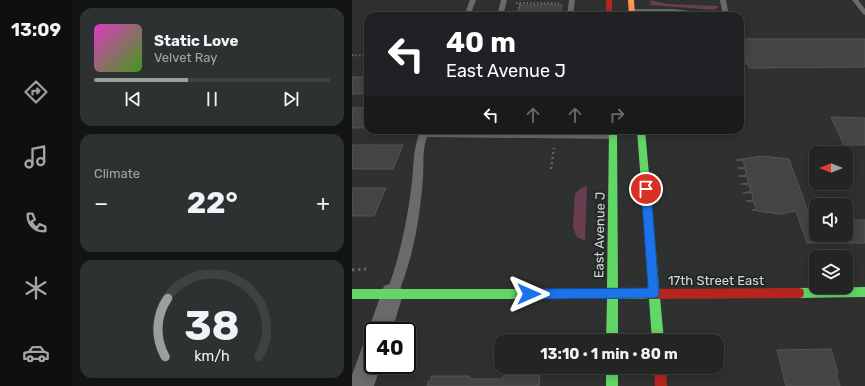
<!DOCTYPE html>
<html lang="en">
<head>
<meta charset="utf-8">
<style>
	:root { --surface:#222524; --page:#2e3131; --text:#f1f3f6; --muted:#a2a5a6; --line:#3f4241; --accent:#9b9e9d }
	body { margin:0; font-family:Rubik,sans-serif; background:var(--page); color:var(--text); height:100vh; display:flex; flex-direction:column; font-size:15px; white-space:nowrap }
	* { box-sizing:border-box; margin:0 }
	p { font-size:13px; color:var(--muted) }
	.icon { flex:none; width:22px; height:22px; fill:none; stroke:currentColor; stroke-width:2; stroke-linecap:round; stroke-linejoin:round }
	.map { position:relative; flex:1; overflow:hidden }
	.details { display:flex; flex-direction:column; gap:8px; padding:8px; background:#131414; width:280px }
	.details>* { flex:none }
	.top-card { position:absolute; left:12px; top:12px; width:380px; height:122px; border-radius:12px; box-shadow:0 2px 10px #0003,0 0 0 1px var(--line); background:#202124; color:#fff; overflow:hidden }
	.needle { width:26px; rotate:270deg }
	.fabs { position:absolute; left:457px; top:146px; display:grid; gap:8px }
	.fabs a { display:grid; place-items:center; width:44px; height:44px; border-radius:8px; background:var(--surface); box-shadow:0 2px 10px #0003,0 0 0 1px var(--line); font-size:20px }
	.speed { position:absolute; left:12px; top:322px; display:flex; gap:8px; font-size:20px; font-weight:700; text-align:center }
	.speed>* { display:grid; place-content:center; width:52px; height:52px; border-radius:50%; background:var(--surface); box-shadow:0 2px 10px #0003,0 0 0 1px var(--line); line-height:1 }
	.speed .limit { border:2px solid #111; border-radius:6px; background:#fff; color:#111 }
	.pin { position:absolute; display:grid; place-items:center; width:34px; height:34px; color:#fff; margin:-17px; border:2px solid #fff; border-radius:50%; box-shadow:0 1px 4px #0007 }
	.me { position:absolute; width:44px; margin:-22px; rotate:90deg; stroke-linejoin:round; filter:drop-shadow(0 0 3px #0008) }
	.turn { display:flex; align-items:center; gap:14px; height:84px; padding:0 16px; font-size:18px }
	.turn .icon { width:52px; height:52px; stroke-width:2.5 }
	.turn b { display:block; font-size:28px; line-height:34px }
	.lanes { display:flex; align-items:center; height:38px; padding:0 16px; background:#0003; justify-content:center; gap:20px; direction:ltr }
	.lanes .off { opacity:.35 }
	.big { font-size:30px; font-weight:700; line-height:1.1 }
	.details .tile { flex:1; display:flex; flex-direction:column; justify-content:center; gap:6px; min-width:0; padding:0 14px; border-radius:12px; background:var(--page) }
	.details .dial { align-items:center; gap:0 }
	.dial svg { height:104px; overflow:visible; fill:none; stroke:var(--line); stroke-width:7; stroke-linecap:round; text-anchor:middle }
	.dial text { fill:var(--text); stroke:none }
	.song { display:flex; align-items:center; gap:12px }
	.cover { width:48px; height:48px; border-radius:6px; background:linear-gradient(135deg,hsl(310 70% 55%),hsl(100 70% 35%)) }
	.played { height:4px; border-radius:2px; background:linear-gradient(90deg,var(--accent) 40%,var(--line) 40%) }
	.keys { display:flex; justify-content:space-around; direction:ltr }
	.heat { display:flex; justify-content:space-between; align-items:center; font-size:22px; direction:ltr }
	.trip { position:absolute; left:142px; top:334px; width:230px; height:40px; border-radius:12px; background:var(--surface); box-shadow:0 2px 10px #0003,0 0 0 1px var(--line); font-weight:700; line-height:40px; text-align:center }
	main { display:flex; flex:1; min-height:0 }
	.menu { display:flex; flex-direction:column; width:72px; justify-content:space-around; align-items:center; background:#0e0f0e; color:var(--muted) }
	.menu .icon { width:28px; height:28px }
	.menu .on { color:var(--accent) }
	.menu b { font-size:18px; color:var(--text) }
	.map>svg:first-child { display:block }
	.green { fill:#6b3d50 }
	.building { fill:#424544; stroke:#535655 }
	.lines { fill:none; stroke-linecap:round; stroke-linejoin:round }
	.path-far2 { stroke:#656766; stroke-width:2; stroke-dasharray:1.5 2; stroke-linecap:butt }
	.path-far1 { stroke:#656766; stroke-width:2.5; stroke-dasharray:2 3; stroke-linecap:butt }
	.path { stroke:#656766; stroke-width:3; stroke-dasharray:2.5 3.5; stroke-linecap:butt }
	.lane { fill:#696b6b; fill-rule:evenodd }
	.street { fill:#696b6b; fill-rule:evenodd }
	.fast { fill:#63d668; fill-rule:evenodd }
	.slow { fill:#ff974d; fill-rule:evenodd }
	.jam { fill:#b3261e; fill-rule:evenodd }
	.route { fill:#1a73e8; stroke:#114b97 }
	.labels { text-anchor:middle; stroke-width:4; stroke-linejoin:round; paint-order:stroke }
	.street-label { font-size:13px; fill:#d5d9d8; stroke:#232827 }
</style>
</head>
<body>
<main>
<nav class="menu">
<b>13:09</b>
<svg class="icon on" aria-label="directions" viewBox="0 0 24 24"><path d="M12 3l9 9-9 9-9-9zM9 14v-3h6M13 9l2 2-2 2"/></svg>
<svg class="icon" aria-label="music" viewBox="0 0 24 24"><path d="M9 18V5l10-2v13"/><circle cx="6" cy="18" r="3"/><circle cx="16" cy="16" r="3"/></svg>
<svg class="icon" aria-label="phone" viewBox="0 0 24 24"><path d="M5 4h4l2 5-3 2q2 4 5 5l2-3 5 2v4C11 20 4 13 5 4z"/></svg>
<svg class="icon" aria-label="climate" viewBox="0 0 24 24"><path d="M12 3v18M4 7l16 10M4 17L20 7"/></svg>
<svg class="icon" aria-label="car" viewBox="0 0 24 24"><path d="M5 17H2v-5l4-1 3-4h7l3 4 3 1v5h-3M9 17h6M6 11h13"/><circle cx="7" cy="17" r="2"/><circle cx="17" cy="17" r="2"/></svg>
</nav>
<section class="details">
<div class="tile">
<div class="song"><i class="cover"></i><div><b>Static Love</b><p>Velvet Ray</p></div></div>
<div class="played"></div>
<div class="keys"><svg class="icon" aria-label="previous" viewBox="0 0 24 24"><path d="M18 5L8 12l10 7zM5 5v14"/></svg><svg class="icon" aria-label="pause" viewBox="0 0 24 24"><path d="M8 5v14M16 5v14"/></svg><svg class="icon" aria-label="next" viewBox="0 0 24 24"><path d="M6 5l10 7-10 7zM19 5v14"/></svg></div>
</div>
<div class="tile"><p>Climate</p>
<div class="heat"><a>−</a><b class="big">22°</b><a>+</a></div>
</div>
<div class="tile dial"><svg viewBox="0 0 100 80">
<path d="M14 69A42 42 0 1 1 86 69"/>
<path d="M14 69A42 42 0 0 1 16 24" stroke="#9b9e9d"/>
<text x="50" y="56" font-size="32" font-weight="700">38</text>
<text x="50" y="72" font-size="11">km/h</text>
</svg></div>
</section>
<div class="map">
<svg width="513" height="386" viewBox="0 0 513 386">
	<rect width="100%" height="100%" fill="#2e3130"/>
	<!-- green -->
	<path class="green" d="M298 0 315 4 367 6 363 10 299 5Z
		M235 186 233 241 225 237 221 228 223 194 229 188Z"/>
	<!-- building -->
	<path class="building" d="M189 4 210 5 208 16H165L168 5H189Z
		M388 39H513V67L397 68 390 49 388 47Z
		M0 77H16V94H0Z
		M16 107V128H0V108Z
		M479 117 513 118V145H492Z
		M0 145H51L41 169H0Z
		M410 156 437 159 459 220H464V235H494V220H513V243H455L444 211 427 214 400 210 404 209 402 202 394 201 401 200 400 193H391L399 191 397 185 389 184 397 183 395 177 386 176 395 175 393 169 385 168 393 167 391 161 384 160Z
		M0 188H34L22 216H0Z
		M479 349 486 374H484L488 386H434L425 350Z
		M154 375H188L187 386H75L76 381H79V376H117L120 379H149Z"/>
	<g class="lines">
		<!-- path-far2 -->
		<path class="path-far2" d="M164 3H207
			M166 12 168 3
			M0 55 16 56"/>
		<!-- path-far1 -->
		<path class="path-far1" d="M199 169 202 148"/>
		<!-- path -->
		<path class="path" d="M0 270 14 269"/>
		<!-- lane -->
		<path class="lane" d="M118 0H124L118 16H112Z
			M149 0H155L151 16H145Z
			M217 0H223L221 16H215Z
			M368 0H374L377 16H371Z
			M500 0H506L513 9V15L511 14Z
			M280 9H321L363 14 366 16 278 12 277 11Z
			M388 56H391L394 64 388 68Z
			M69 130 261 133 265 136 261 139 75 137C70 150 72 163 71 177 68 218 61 261 44 298L40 300 36 298 34 294C47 259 54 227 59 190 62 170 60 148 69 130Z"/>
		<!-- street -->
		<path class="street" d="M40 283 48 286 51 294 40 331H21V365H29L22 386H0V375L12 342 20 339 16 331 32 286Z"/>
		<!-- fast -->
		<path class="fast" d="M257 130H265L266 289H297L285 130H293L312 341H300L297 299H266V341H254L255 299H0V289H255Z
			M513 287V297L447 298 443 297 442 293 443 289 447 288Z
			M254 367H266V386H254Z"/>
		<!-- slow -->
		<path class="slow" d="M276 0H282L283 16H277Z"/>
		<!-- jam -->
		<path class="jam" d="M254 0H260V16H254Z
			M447 288 451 289 452 293 451 297 447 298 296 299 292 298 291 294 292 290 296 289Z
			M302 367H314L315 386H303Z"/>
	</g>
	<!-- route -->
	<path class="route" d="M294 186 299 189 307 293 306 297 302 298 177 299 173 297 172 294 173 290 177 289 296 288 289 189Z"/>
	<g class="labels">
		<!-- street labels -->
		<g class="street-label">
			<text transform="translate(247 235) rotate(-89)" y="5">East Avenue J</text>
			<text x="364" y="285">17th Street East</text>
		</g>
	</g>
</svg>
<div class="fabs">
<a><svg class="needle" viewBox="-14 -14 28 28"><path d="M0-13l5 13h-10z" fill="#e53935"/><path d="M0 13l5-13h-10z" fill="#a2a5a6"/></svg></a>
<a><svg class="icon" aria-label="sound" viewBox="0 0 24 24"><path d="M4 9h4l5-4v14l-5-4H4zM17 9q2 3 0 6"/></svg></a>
<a><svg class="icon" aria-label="layers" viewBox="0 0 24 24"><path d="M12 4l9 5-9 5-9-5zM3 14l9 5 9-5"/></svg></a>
</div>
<div class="speed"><div class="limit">40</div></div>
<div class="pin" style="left:294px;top:189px;background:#d93025"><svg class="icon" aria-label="arrive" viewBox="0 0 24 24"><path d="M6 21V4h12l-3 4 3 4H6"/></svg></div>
<svg class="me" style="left:177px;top:294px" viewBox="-20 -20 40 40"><path d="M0-17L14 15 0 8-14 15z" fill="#1a73e8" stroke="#fff" stroke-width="4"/></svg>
<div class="trip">13:10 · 1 min · 80 m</div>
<div class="top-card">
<div class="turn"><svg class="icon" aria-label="left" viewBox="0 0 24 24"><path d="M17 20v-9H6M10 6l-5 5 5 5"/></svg><div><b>40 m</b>East Avenue J</div></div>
<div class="lanes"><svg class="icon" aria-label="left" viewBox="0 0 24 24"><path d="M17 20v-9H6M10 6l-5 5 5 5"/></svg><svg class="icon off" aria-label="ahead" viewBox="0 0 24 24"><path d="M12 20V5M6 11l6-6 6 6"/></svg><svg class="icon off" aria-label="ahead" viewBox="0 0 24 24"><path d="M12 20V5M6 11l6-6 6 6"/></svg><svg class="icon off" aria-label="right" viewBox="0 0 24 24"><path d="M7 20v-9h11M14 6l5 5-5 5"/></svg></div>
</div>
</div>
</main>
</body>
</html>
